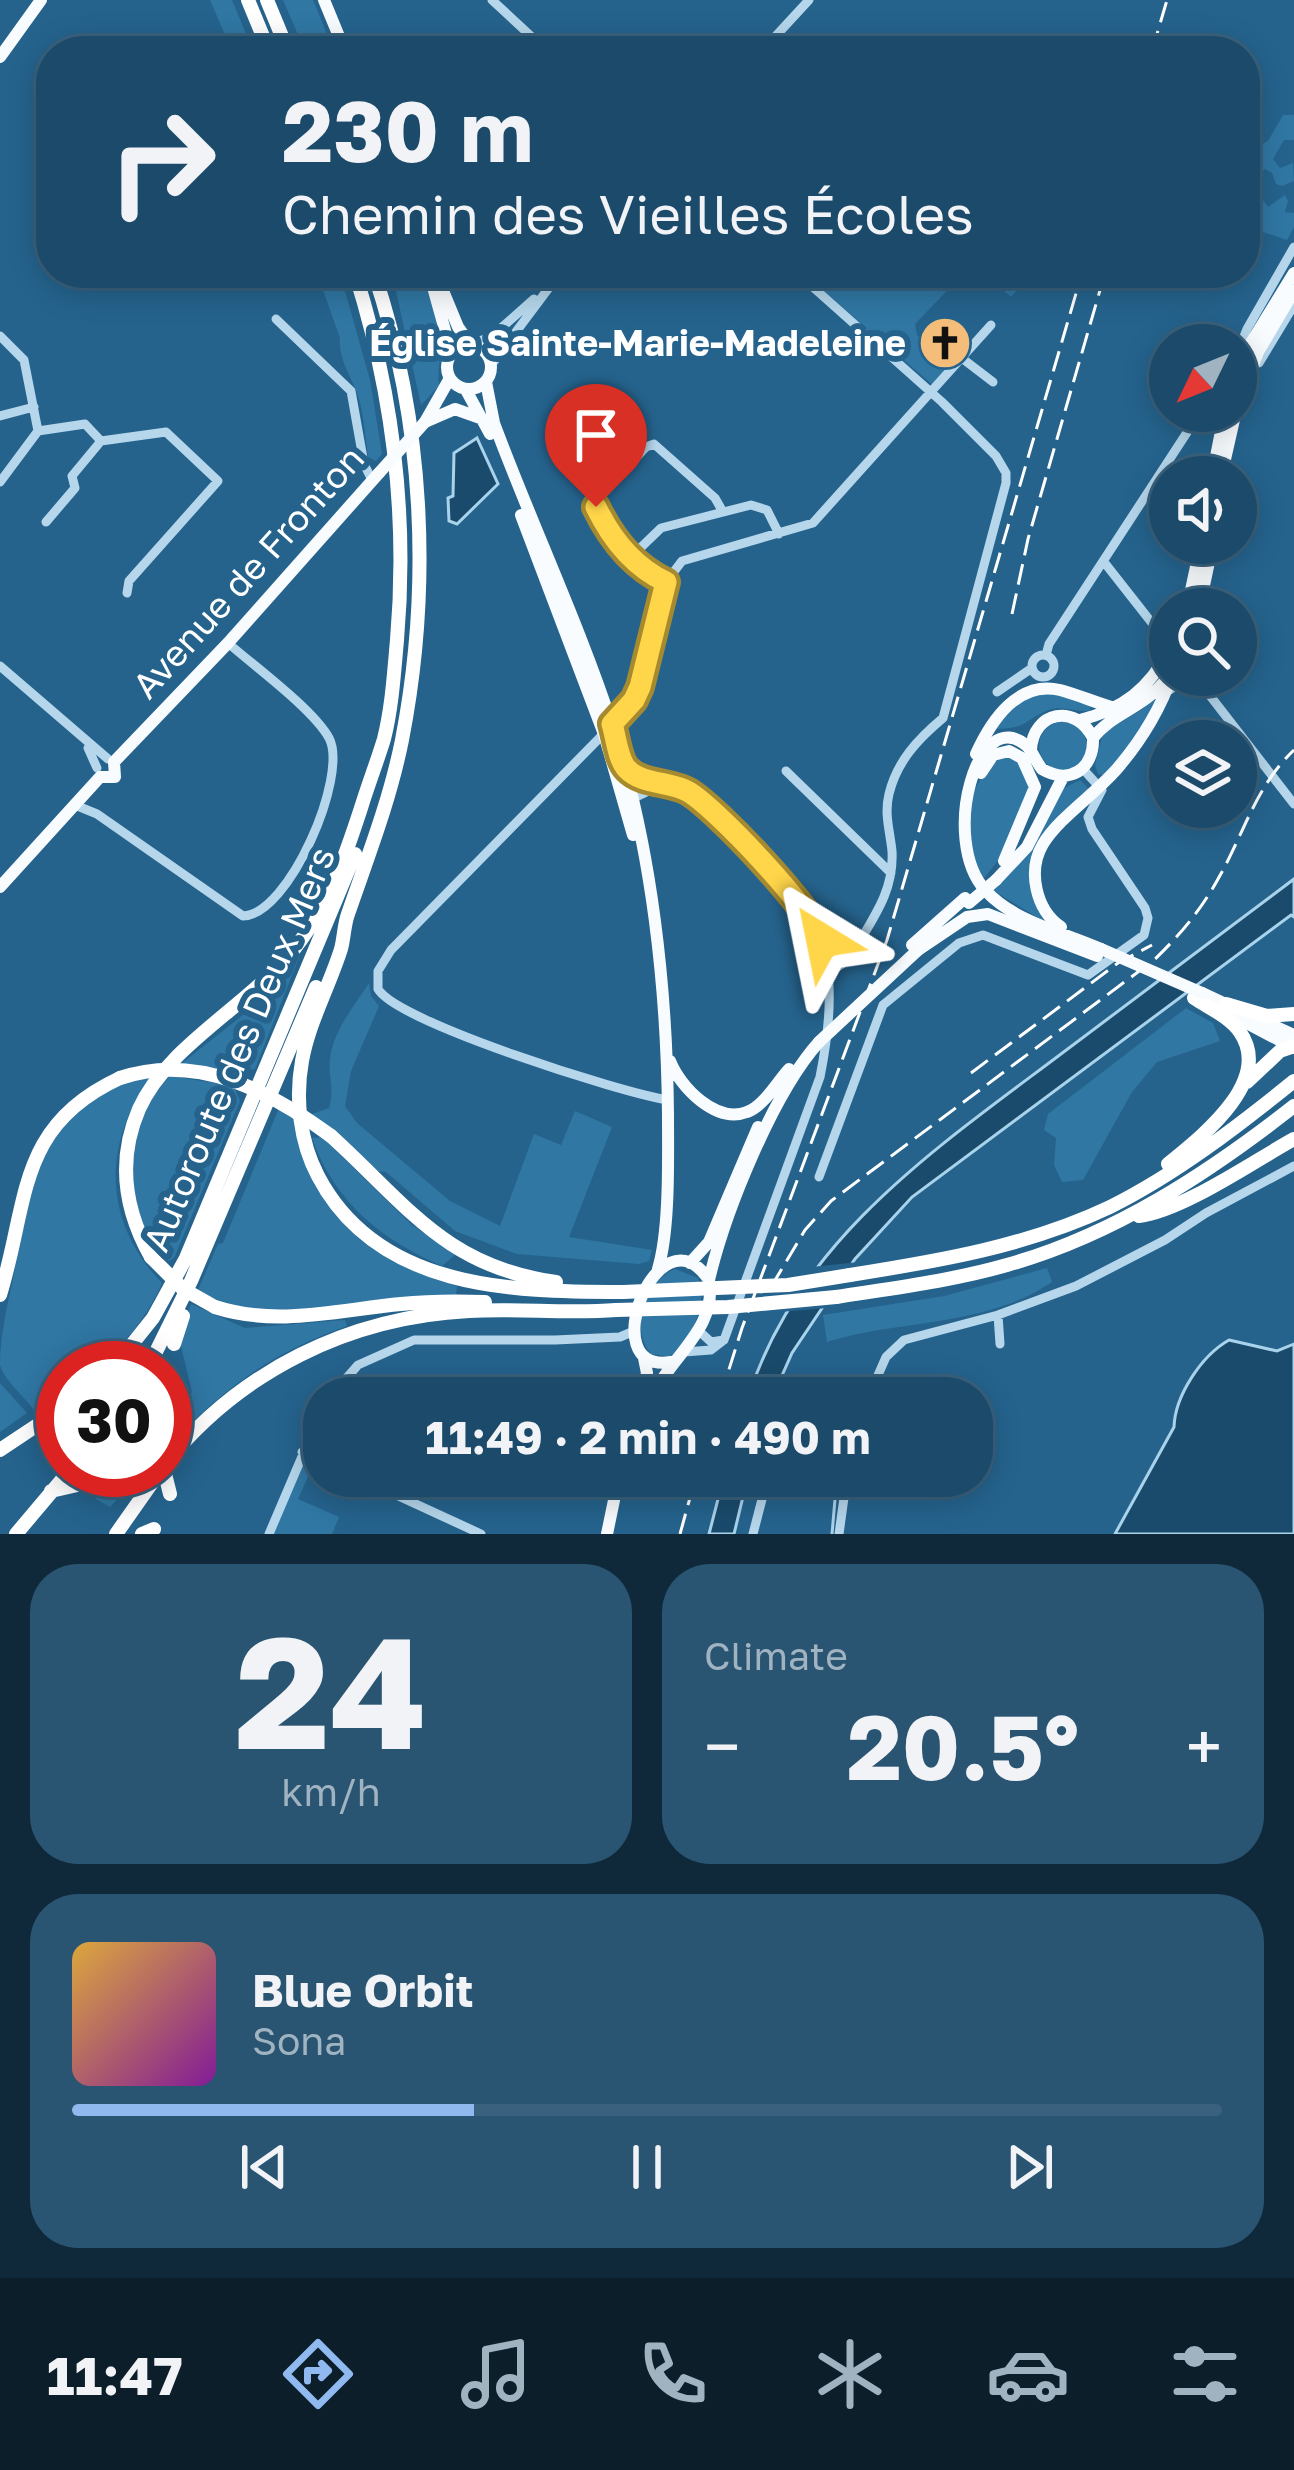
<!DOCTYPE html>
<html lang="en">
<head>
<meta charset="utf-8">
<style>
	:root { --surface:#1c4a6a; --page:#295472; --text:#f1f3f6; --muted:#a0b3c1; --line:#3a627e; --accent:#90b9f0 }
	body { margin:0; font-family:"Golos Text",sans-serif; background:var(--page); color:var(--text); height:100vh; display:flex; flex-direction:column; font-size:45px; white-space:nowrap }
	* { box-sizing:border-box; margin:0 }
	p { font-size:39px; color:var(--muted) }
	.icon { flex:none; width:66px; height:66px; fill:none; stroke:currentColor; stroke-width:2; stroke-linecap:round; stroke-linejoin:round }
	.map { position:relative; height:1534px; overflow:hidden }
	.panel { display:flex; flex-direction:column; gap:30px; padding:30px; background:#0f293a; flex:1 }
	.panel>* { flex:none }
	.guide { position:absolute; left:36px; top:36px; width:1224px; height:252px; border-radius:48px; box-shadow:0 6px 30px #0003,0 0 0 3px var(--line); background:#1c4a6a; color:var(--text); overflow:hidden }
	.needle { width:78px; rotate:227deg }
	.tools { position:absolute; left:1149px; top:324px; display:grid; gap:24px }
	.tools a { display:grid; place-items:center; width:108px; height:108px; border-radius:50%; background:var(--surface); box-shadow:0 6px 30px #0003,0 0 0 3px var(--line); font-size:60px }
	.speed { position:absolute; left:36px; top:1341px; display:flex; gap:24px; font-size:60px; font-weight:700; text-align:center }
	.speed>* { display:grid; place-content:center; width:156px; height:156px; border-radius:50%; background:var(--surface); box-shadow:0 6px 30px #0003,0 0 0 3px var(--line); line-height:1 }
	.speed .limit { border:18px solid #d22; background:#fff; color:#111 }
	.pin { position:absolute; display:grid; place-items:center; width:102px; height:102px; color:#fff; margin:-123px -51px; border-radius:50% 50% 50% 0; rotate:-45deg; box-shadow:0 0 12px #0007 }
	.pin .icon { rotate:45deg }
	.me { position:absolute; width:132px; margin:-66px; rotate:325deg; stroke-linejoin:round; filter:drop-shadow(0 0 9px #0008) }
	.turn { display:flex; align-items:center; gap:42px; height:252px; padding:0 48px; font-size:54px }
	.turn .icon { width:156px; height:156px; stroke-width:2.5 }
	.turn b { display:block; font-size:84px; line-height:102px }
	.big { font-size:90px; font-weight:700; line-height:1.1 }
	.panel .card { flex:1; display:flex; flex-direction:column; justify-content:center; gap:18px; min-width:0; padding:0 42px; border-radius:48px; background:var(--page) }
	.panel .dial { align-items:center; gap:0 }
	.dial b { font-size:156px; line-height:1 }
	.song { display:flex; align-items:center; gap:36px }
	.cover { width:144px; height:144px; border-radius:18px; background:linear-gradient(135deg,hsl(40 70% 55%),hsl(290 70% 35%)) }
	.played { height:12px; border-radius:6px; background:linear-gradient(90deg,var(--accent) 35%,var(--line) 35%) }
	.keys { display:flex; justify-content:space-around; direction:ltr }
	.heat { display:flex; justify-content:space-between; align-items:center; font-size:66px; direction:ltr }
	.panel .tiles { flex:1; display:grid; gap:30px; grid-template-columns:1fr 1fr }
	.card:last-child { grid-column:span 2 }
	.trip { position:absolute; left:303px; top:1377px; width:690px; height:120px; border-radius:48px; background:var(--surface); box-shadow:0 6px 30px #0003,0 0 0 3px var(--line); font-weight:700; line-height:120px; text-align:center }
	.tab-bar { display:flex; height:192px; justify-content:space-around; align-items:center; background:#0b1e2a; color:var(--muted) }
	.tab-bar .icon { width:84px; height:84px }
	.tab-bar .selected { color:var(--accent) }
	.tab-bar b { font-size:54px; color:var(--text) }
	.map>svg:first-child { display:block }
	.green { fill:#3077a4 }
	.water { fill:#1a4b6d; stroke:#a9d2eb; stroke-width:3 }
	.pier { fill:#25638d }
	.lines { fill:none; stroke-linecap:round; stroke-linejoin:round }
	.stream { stroke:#a9d2eb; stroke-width:3 }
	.minor { stroke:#b5d6eb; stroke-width:9 }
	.major { stroke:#f9fcfe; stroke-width:12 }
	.highway { stroke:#fff; stroke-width:14 }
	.rail { stroke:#fff; stroke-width:3; stroke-dasharray:21 9; stroke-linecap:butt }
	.major-bridge { stroke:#f9fcfe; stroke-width:12 }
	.highway-bridge { stroke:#fff; stroke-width:14 }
	.route-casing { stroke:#a68a30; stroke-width:30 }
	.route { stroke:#ffd54a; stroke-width:21 }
	.labels { text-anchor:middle; stroke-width:12; stroke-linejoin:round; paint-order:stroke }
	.poi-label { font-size:36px; font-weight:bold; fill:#fff; stroke:#25638d; text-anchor:end }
	.street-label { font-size:36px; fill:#fff; stroke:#25638d }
</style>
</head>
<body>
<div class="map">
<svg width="1294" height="1534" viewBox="0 0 1294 1534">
	<rect width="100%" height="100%" fill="#25638d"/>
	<!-- green -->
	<path class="green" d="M210 0H232L253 51H232Z
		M283 0H313L334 51H305Z
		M1283 115H1294V140H1284L1273 159 1280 168 1293 163 1294 181 1282 186 1276 184 1272 173 1265 169 1258 174 1257 192 1268 207 1285 195 1288 201 1285 212 1294 213V227L1287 240 1245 226V162L1250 151 1268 141Z
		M317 273H340L370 380 382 454 376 461 368 457C365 437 364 414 358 396 351 376 338 359 340 338Z
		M392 273H421C428 295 441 321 441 344 441 358 437 371 439 386L421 405Z
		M828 273H964L915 324 917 335 945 357 944 364 948 369 934 386 817 285Z
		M984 273H1033L1011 297Z
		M1045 692 1092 704 1089 711C1075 712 1062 705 1048 710 1019 723 1030 728 992 729L1016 703Z
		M1159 693 1144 726 1105 776 1098 774 1095 765 1103 733 1144 708Z
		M1039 746a24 24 0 1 1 48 0a24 24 0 1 1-48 0Z
		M1005 755 1023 765 1031 791 1002 856 984 878 979 873C975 860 970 846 968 833 965 807 980 765 1005 755Z
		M1080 780 1092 792 1051 830 1033 880 1057 929 992 890 1058 791Z
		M300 955 255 1069 244 1070 241 1077 181 1064 248 1011Z
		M369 983 371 996 379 1006 351 1071 345 1106 357 1123 450 1201 500 1226 534 1134 561 1145 575 1111 612 1127 569 1237 652 1250 649 1261 639 1264 517 1254 455 1231 386 1172 377 1171 312 1114 329 1108C335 1087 328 1079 330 1060 332 1032 355 1005 369 983Z
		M1186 1008 1213 1023 1220 1041 1157 1062 1132 1092 1083 1180 1062 1182 1054 1165 1056 1138 1044 1130 1048 1114Z
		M170 1076 228 1085 235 1089 240 1101 174 1258 169 1261C155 1255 147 1239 142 1225 125 1173 130 1118 170 1076Z
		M150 1078C101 1147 104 1223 162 1283 147 1318 125 1342 98 1368H63V1393L33 1409C23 1395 4 1380 0 1365 0 1334 8 1303 14 1274 31 1187 42 1093 150 1078Z
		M279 1108 295 1120C319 1217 360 1258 457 1286L456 1296C385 1303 259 1329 198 1290L218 1244 223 1243Z
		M322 1137 412 1225 456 1254 442 1266C382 1240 334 1202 312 1138Z
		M1047 1268 1052 1282C984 1328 902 1319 827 1342L823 1315 944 1296Z
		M675 1269 698 1278C708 1306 693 1330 677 1353L670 1357 651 1354C629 1328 645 1281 675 1269Z
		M191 1304 245 1328 345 1320 347 1326C266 1355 225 1388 165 1449L192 1392 180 1342Z
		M0 1383 27 1413 0 1432Z
		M308 1459 315 1461 298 1499 339 1517 332 1534H273L303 1461Z
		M129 1470H145L110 1507 96 1499V1489Z"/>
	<!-- water -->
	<path class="water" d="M477 438 498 484 457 524 449 521 448 498 453 496 454 453Z
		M1294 879V917L1291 915 912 1197 855 1259 792 1353 772 1398H748C797 1241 936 1148 1061 1054 1139 996 1216 937 1294 879Z
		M1229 1340 1277 1351 1294 1344V1534H1115L1174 1427C1175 1396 1201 1356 1229 1340Z
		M724 1476H748L734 1534H709Z"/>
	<!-- pier -->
	<path class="pier" d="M859 1262 828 1308 779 1312 811 1267Z"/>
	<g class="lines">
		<!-- stream -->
		<path class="stream" d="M832 1534 837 1476"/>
		<!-- minor -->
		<path class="minor" d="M492 0 547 51
			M762 51 809 0
			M797 273 942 402 996 456 1006 473V483L943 718C918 739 897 761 889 794 884 814 890 831 892 851 894 886 878 911 861 939 852 953 846 967 828 970
			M276 319 351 391 364 464 372 480
			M0 336 24 360 38 431 0 482
			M473 344 492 336 534 299
			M1236 357 1247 329 1294 247
			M963 359 993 382
			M1259 363 1294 305
			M492 364 560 273
			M0 416 34 407
			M38 431 85 424 101 441 72 476 75 488 46 522
			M101 441 166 432 218 481 129 581 127 593
			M631 557 661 528 751 505 767 510 779 534
			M1104 562 1170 646
			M666 582C634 567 611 539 596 507L600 497 646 447 654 444 715 498 723 512
			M1046 655 1049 644 1201 411
			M1032 666a11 11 0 1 1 22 0a11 11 0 1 1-22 0Z
			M0 666 108 759
			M1194 675 1294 804
			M1168 691 1183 681 1201 685
			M997 692 1032 668
			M88 748 97 768
			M786 771 891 873
			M625 791C642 779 660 779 679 787 711 799 790 890 813 920 837 967 830 1027 820 1077L724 1340 711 1350 684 1352
			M626 797 632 799 665 783
			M75 805 97 814 243 916C289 915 349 775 329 738 313 709 254 666 228 643
			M826 955 859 942
			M668 1100C622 1093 397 1022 378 989V971L391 950 628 709 640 687 666 582 682 561 813 523 991 325
			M819 1177 883 1005 959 943 983 935 1088 975 1144 935 1148 918 1145 908 1092 829 1088 817 1102 790 1083 769
			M998 1315 1000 1344
			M698 1330 711 1342 724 1340
			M329 1398 358 1365 414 1340H555L620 1337 634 1331
			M868 1398 886 1357 904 1340 998 1315 1076 1286 1165 1240 1206 1213 1294 1166
			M302 1452 324 1462
			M355 1476 481 1534
			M269 1534 324 1405
			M753 1534 768 1476
			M839 1534 847 1476"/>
		<!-- major -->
		<path class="major" d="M324 0 345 51
			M0 57 41 0
			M429 273 448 341 447 359
			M437 276 458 327 470 344
			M447 367a22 22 0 1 1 44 0a22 22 0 1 1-44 0Z
			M1236 379 1251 343 1294 273
			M486 382 494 423C532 525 579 624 613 728 652 848 667 990 668 1115 668 1158 670 1229 658 1269
			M466 390 490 434
			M1236 410 1258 352 1294 291
			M425 422 455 409 483 419
			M425 422 450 378
			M1212 477 1225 411
			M1221 477 1236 411
			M521 515 604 734 633 835
			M1187 609 1201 543
			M1199 609 1213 543
			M1080 720C1123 709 1149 689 1170 649
			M1093 738C1111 714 1142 709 1166 680
			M1031 750C1033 711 1076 703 1093 738 1094 770 1069 785 1042 769 1036 762 1033 752 1027 746 977 702 940 840 985 890 1014 922 1063 932 1101 949
			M976 754C991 721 1018 680 1060 690 1079 695 1096 703 1115 708
			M114 762 228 643 379 473
			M981 773 993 755 1009 751 1022 758 1035 787 1004 861
			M100 777H115L114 762
			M996 880 1027 847 1063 777
			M0 887 100 777
			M1061 927C1036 910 1027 871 1043 844 1060 816 1100 791 1121 764 1142 739 1162 706 1172 675
			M912 945 965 898
			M918 950 967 917 988 914 1097 956
			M1202 993 1234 1008
			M1222 1010 1294 1048
			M1252 1016 1294 1035
			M670 1061C680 1087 716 1124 747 1112 764 1106 777 1082 789 1069
			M690 1263 709 1242 758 1127
			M709 1280C725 1212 773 1093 819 1042
			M641 1398 647 1373 644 1358
			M652 1398C669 1357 718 1329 709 1280 658 1204 592 1376 671 1362
			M607 1534 619 1476"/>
		<!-- highway -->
		<path class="highway" d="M248 0 269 51
			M267 0 288 51
			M374 273C424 423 432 585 402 740 390 800 368 856 348 914 344 925 344 938 341 949 329 987 309 1022 302 1061 295 1099 300 1142 318 1176 377 1289 510 1292 623 1292
			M1226 1004 1267 1016 1294 1014
			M1247 1082 1280 1051 1294 1046
			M331 1136C407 1205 446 1267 556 1282
			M1168 1164C1201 1137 1274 1081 1240 1032 1230 1017 1209 1008 1194 998
			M1139 1216C1182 1211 1254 1161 1294 1139
			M151 1257C124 1209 117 1160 139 1109 169 1042 256 1003 301 940 330 901 346 854 361 808 368 785 377 762 384 739 392 707 394 673 397 640 408 514 393 393 355 273
			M850 1275C939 1261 1028 1246 1110 1207 1176 1174 1237 1127 1294 1081
			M0 1295C29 1201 16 1126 120 1078
			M836 1297C893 1288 951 1281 1007 1265 1114 1235 1207 1174 1294 1106
			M215 1307C277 1327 338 1310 401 1304 429 1301 457 1301 485 1302
			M174 1344 183 1316
			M113 1368 153 1318 186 1258 355 854
			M148 1368 191 1281 316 987
			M0 1450 63 1408
			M165 1464C240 1371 349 1317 469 1311 518 1308 567 1314 616 1310
			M164 1470 170 1494
			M51 1491 108 1478 122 1470
			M16 1534 70 1470
			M116 1534 161 1470
			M142 1534 154 1529"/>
		<!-- rail -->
		<path class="rail" d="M1152 51 1167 0
			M1012 614 1028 539 1105 273
			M971 1073 1118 963 1152 945
			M771 1287 805 1230 831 1201 1154 960C1180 935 1201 910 1218 879 1244 834 1255 787 1294 750
			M720 1398 742 1328 887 940 1082 273
			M680 1534 696 1476"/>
		<!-- major-bridge -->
		<path class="major-bridge" d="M379 473 425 422
			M969 903 996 880
			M1101 949 1202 993
			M819 1042 918 950"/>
		<!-- highway-bridge -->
		<path class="highway-bridge" d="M120 1078C197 1052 270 1091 331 1136
			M151 1257 183 1289 215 1307
			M623 1292 788 1285 850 1275
			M616 1310 728 1307 836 1297"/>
	</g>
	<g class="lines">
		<!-- route casing -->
		<g class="route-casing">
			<path id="route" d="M596 507C611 538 634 567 666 582L640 687 634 700 612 724C616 737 618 760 627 769 642 785 671 781 689 792 719 811 810 908 822 940"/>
		</g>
		<!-- route -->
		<use href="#route" class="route"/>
	</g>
	<!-- icons -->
	<defs>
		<g id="church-disc" transform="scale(2.7)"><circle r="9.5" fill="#f4bd79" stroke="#25638d"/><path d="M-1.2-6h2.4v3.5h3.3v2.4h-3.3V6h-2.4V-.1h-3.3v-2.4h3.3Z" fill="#111"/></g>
	</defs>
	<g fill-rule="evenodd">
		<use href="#church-disc" x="945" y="343"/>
	</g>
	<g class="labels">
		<!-- poi labels -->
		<g class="poi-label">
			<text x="906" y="356">Église Sainte-Marie-Madeleine</text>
		</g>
		<!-- street labels -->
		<g class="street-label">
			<text transform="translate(248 572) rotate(-48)" y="13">Avenue de Fronton</text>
			<text transform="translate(239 1049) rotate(-67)" y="13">Autoroute des Deux Mers</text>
		</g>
	</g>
</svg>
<div class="tools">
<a><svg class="needle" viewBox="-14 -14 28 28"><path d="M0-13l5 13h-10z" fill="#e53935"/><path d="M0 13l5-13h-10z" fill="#a0b3c1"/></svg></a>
<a><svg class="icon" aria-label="sound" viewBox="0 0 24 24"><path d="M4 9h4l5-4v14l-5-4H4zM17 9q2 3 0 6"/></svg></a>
<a><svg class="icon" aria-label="search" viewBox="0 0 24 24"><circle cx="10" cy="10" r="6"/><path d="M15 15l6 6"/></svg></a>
<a><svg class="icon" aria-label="layers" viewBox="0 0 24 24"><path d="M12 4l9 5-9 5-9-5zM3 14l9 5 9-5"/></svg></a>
</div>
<div class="speed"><div class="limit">30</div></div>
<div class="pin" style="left:596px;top:507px;background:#d93025"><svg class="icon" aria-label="arrive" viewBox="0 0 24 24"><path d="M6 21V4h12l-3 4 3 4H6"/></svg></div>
<svg class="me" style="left:822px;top:940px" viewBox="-20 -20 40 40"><path d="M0-17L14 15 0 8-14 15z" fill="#ffd54a" stroke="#fff" stroke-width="4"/></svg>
<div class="trip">11:49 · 2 min · 490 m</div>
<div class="guide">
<div class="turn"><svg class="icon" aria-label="right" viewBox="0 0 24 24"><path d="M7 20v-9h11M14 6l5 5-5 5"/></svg><div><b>230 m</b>Chemin des Vieilles Écoles</div></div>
</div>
</div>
<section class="panel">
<div class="tiles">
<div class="card dial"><b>24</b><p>km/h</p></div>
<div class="card"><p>Climate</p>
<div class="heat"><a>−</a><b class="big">20.5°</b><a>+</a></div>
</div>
<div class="card">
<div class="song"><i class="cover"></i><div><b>Blue Orbit</b><p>Sona</p></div></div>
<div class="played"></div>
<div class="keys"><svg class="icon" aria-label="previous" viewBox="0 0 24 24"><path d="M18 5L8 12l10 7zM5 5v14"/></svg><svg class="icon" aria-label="pause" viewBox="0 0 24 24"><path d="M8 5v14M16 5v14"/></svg><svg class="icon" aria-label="next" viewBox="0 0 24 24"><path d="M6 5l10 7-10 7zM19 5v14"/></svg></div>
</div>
</div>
</section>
<nav class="tab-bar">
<b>11:47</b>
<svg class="icon selected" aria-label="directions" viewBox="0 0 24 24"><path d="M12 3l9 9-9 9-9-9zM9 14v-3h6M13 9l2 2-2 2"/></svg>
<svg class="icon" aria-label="music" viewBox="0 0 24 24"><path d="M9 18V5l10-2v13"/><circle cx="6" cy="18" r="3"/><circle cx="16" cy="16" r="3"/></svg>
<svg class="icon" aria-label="phone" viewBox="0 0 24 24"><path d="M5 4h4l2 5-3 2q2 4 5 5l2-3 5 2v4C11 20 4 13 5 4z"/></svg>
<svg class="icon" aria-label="climate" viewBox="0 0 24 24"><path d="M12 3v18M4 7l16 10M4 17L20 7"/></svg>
<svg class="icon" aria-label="car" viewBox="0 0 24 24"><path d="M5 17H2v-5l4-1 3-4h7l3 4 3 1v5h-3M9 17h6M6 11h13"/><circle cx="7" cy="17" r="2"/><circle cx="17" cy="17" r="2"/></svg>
<svg class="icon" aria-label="filters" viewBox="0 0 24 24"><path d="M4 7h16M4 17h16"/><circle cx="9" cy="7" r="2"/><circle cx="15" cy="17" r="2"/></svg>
</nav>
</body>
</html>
